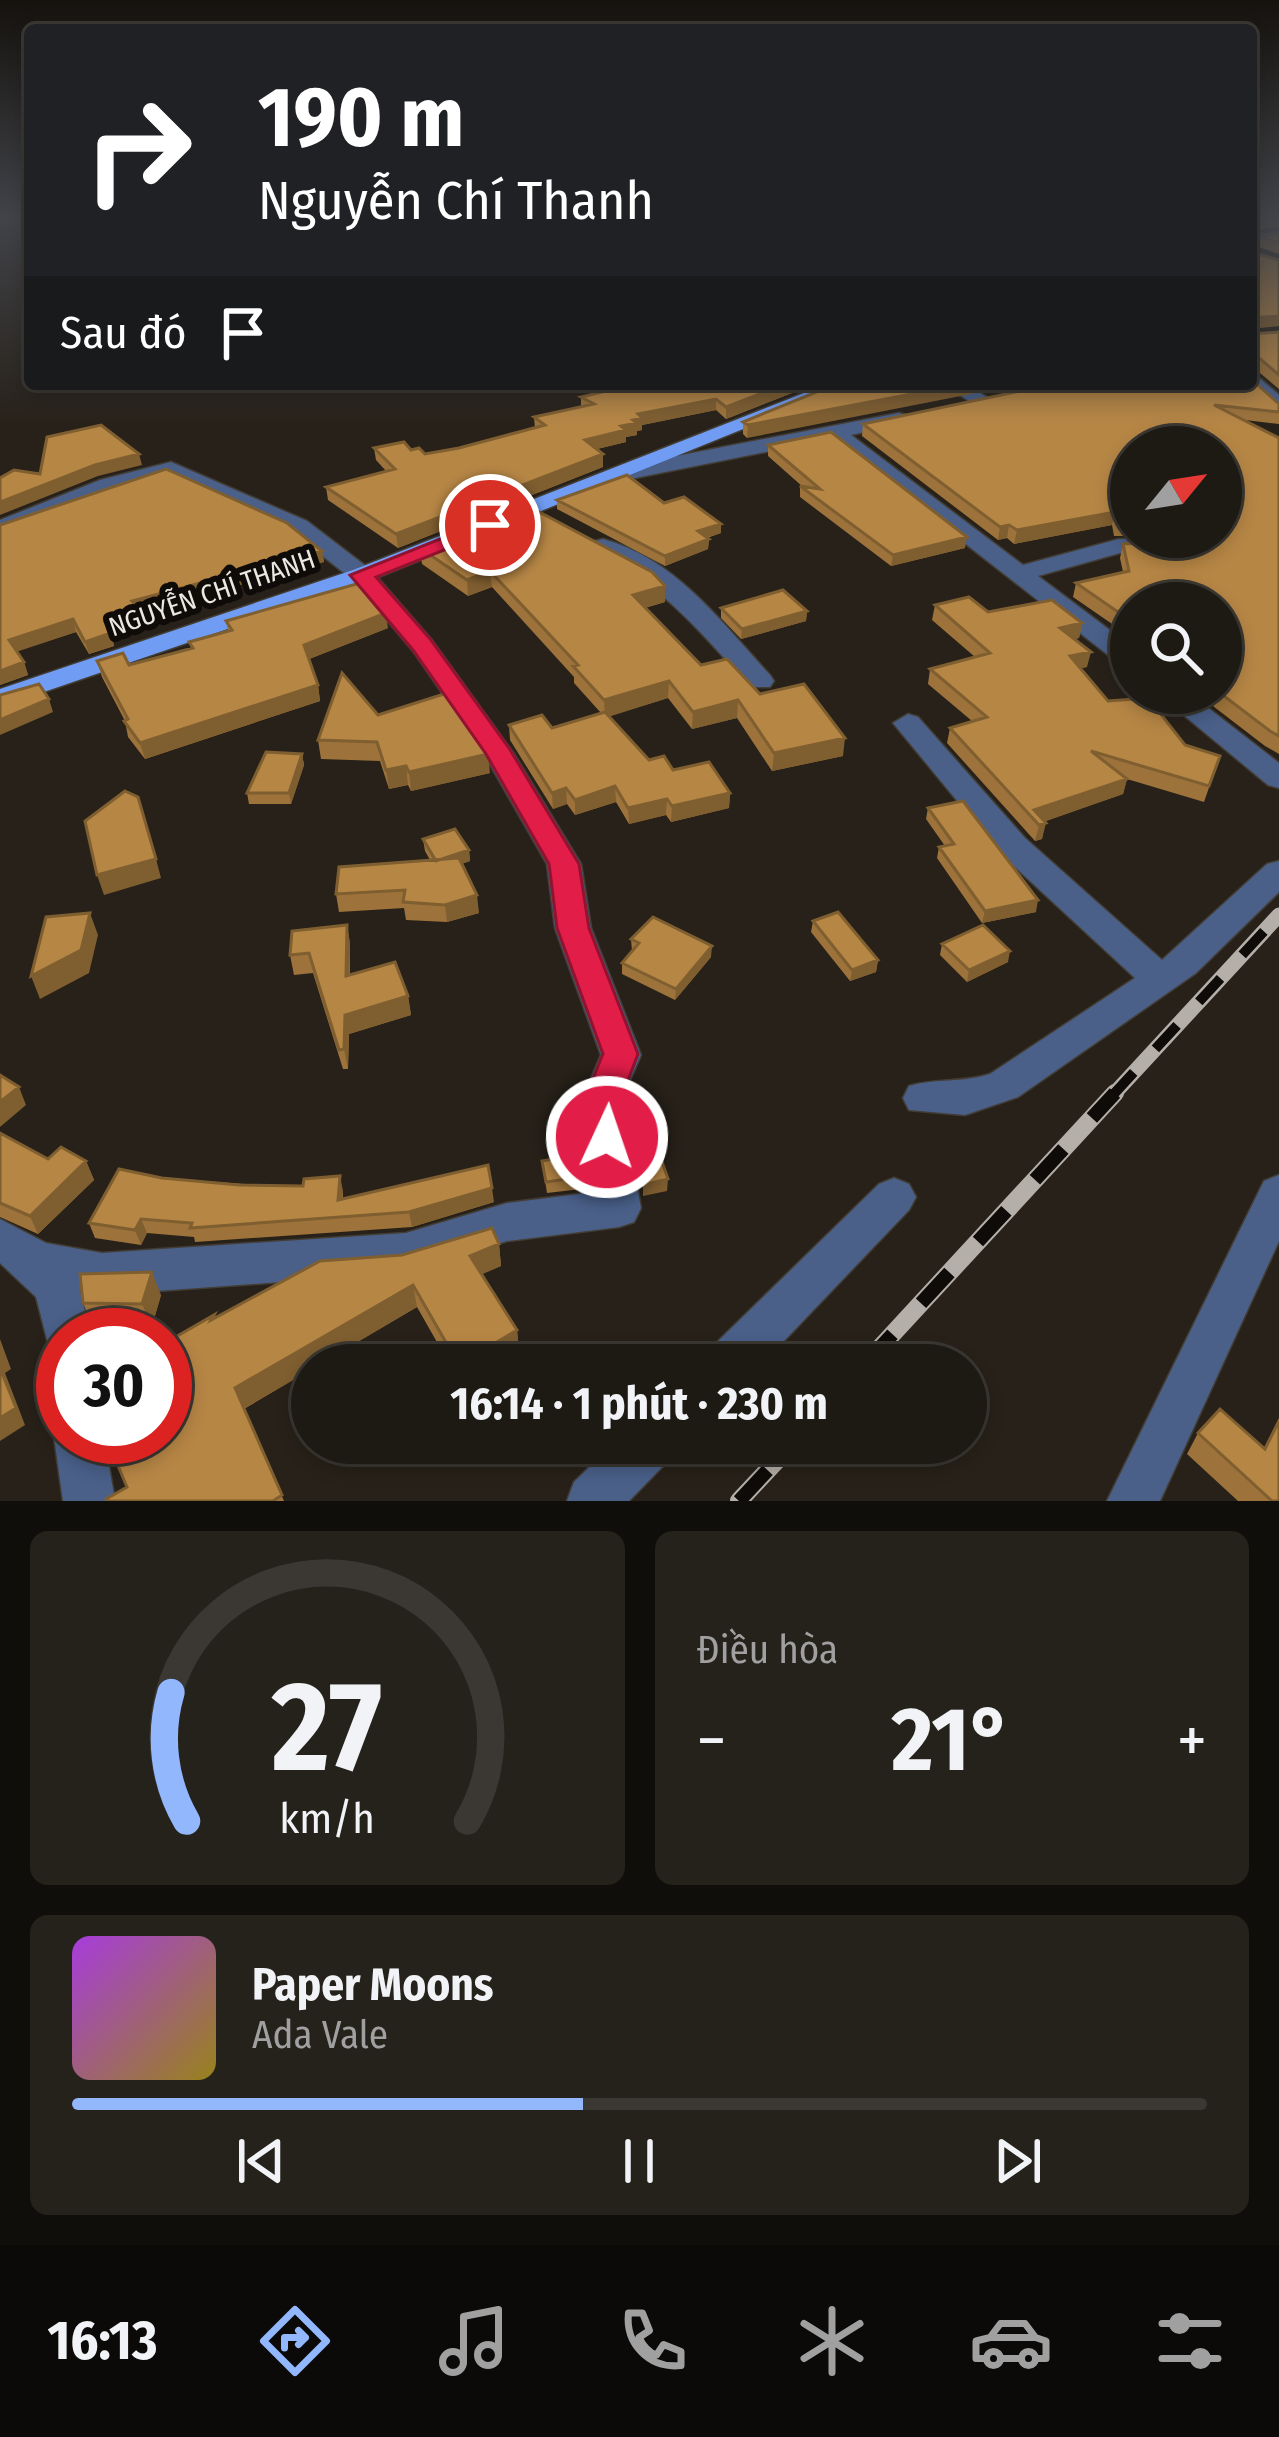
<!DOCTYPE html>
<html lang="vi">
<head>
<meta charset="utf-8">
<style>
	:root { --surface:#1d1913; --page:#25221c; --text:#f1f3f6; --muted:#a0a0a0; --line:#3b3833; --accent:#92b7fd }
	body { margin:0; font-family:"Fira Sans Condensed",sans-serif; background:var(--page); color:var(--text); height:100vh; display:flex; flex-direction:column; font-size:45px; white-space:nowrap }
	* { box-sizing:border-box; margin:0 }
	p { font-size:39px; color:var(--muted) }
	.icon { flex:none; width:66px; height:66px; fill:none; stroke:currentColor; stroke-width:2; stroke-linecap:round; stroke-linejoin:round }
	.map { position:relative; height:1501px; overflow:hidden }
	.side { display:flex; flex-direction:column; gap:30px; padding:30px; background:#100e0a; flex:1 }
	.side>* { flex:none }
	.guide { position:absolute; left:24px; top:24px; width:1233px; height:366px; border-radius:12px; box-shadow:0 6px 18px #0003,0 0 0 3px var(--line); background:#202124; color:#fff; overflow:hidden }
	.needle { width:78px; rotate:60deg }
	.controls { position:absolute; left:1110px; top:426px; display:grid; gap:24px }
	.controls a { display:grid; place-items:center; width:132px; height:132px; border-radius:50%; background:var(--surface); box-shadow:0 6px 18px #0003,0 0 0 3px var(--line); font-size:60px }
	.speed { position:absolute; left:36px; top:1308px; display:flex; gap:24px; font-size:60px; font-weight:700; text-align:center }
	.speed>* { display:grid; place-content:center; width:156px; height:156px; border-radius:50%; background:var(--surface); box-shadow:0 6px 18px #0003,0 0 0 3px var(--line); line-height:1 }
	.speed .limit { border:18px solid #d22; background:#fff; color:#111 }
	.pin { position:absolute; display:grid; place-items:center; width:102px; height:102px; color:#fff; margin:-51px; border:6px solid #fff; border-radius:50%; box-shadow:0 3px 12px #0007 }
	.me { position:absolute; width:132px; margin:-66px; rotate:3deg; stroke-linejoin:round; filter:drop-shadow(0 0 9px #0008) }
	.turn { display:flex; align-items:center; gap:42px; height:252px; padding:0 36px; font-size:54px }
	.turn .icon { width:156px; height:156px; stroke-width:2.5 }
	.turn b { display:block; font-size:84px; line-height:102px }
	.then { display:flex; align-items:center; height:114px; padding:0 36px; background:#0003; gap:24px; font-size:45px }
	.big { font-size:90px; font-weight:700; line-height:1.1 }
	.side .tile { flex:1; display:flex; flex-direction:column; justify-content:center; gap:18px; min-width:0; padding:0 42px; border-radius:18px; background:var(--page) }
	.side .dial { align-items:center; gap:0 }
	.dial svg { height:312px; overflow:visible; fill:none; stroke:var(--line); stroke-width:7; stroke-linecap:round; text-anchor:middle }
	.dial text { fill:var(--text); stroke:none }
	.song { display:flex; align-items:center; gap:36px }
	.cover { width:144px; height:144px; border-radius:18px; background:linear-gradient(135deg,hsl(280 70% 55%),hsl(50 70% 35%)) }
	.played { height:12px; border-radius:6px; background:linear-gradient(90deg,var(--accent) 45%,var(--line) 45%) }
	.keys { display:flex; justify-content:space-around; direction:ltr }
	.heat { display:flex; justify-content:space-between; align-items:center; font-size:66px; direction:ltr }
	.side .tiles { flex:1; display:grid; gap:30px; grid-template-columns:1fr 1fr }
	.tile:last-child { grid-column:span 2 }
	.trip { position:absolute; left:291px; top:1344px; width:696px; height:120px; border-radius:60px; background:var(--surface); box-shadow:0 6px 18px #0003,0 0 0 3px var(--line); font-weight:700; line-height:120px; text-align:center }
	.tab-bar { display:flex; height:192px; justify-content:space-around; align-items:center; background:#0c0a08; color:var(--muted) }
	.tab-bar .icon { width:84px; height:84px }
	.tab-bar .active { color:var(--accent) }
	.tab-bar b { font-size:54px; color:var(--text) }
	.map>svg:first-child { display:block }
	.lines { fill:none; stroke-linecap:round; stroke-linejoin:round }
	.minor-casing { stroke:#423d35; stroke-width:3 }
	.major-casing { stroke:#423d35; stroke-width:3 }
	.minor { fill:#4a6089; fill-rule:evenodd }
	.major { fill:#709df3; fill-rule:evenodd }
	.rail-far1-casing { stroke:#b4afa8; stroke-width:15 }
	.rail-casing { stroke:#b4afa8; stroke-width:18 }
	.rail-far1 { stroke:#0e0b08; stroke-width:10; stroke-dasharray:32; stroke-linecap:butt }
	.rail { stroke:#0e0b08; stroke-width:14; stroke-dasharray:42; stroke-linecap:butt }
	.wall { fill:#9d733b }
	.shaded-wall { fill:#7f5e30 }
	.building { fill:#b68645; stroke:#7f5e30; stroke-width:3 }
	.route { fill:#e11d48; stroke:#92132f; stroke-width:3 }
	.labels { text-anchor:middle; stroke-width:12; stroke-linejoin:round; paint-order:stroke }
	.far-street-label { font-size:27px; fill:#ebe7e1; stroke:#0e0b08 }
</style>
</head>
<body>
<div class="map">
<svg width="1279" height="1501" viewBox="0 0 1279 1501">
	<rect width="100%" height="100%" fill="#272119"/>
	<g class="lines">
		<!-- minor casing -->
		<g class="minor-casing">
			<path id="minor" d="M1279 230V238L1251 244V236Z
				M1251 371 1279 395V413L1247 384H1251Z
				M942 384H966L996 403 979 407Z
				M899 413 906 415V423L851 435 1023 565 1119 539H1168V549L1120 553 1038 576 1131 646V667L1121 665 831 439 625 480 614 473 625 466Z
				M171 462 307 521 371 570 431 639 514 754 581 864 591 928 641 1055 621 1101 641 1208 634 1222 619 1227 507 1241 406 1273 102 1295 80 1291 91 1335H63V1356L50 1351 36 1297 0 1263V1219L46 1243 102 1253 406 1233 507 1203 595 1192 581 1101 601 1055 555 928 547 864 484 754 413 651 353 580 291 531 169 475 116 490 0 535V520L100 480Z
				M603 539C675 558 722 623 770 675L774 681 770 687H750C699 630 664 587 595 551V541Z
				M1157 693H1189L1279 763V788L1268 785Z
				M908 714 918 717 1025 838 1162 960 1267 864 1279 861V892L1196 973 1018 1097 965 1115 909 1110 903 1098 909 1086C935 1078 963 1083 990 1074L1135 978 1001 854 893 723Z
				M1279 1175V1241L1160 1501H1107L1264 1181Z
				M894 1178 909 1184 916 1197 909 1210 761 1365H704L711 1348 879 1184Z
				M63 1418V1437H104L115 1501H63L54 1437Z
				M614 1443H675L668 1461 629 1501H567L574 1482Z"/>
		</g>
		<!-- major casing -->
		<g class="major-casing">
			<path id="major" d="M827 384H854L371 580 0 707V689L353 570Z"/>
		</g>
		<!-- minor -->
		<use href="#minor" class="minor"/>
		<!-- major -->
		<use href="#major" class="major"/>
		<!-- rail-far1 casing -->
		<g class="rail-far1-casing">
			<path id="rail-far1" d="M1112 1096 1279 915"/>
		</g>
		<!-- rail casing -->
		<g class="rail-casing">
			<path id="rail" d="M864 1365 1115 1093
				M739 1501 793 1443"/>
		</g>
		<!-- rail-far1 -->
		<use href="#rail-far1" class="rail-far1"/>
		<!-- rail -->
		<use href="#rail" class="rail"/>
	</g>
	<!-- wall -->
	<path class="wall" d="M1279 233V254L1259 247 1262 237Z
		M1251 332V334L1279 332V389L1254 368H1251Z
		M815 384 726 419 716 410 642 425V430L637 431V435L626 437V442L597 449 603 467 398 548 328 500 326 487 386 471 376 460 374 448 411 450 425 454 459 448 535 428 534 417 581 407V397Z
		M836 384 747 438 743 434V422Z
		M1054 384 1279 404V424L1245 420 1279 438V754L1265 746 1196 693H1221L1131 603V637L1073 597 1076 583 1123 572 1120 558 1123 544 1184 540V537H1221L1131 447V536H1114L1112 525 1014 544 1007 538 998 540 862 436 863 424Z
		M768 445 965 548 891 566 800 497V486L803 487 768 456Z
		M557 500 664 503 721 533 707 538 709 539 708 549 665 566 557 509Z
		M0 525 322 551 324 562 141 612 143 621 111 633 114 646 89 654 76 632 17 651 24 662 28 675 0 685Z
		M420 548 665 602 645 608 701 665 760 694 843 756 772 771 737 718 692 729 668 698 609 716 649 760 730 793 729 808 671 822 666 815 629 824 616 802 575 815 567 804 553 809 510 740 509 725 552 728 601 713 574 683V677L492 587 468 596 422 564Z
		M935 605 1082 623 1079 638 1074 639 1087 667 1081 668 1108 701 1185 745 1220 756 1204 802 1127 779 1123 794 1045 821 1042 839 1035 841 947 743 950 728 972 721 928 684 930 669 975 657 932 620Z
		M721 608 807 611 806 621 741 639 721 618Z
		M226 621 388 628 309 659 318 685 320 701 145 759 128 737 125 721 102 677 97 661 129 665 191 649 189 642 228 631Z
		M378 715 490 773 411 791 408 785 389 789 380 761 321 759 318 740Z
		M302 754 304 765 291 804H249L247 793Z
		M928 808 1036 912 982 923 937 858 939 847 945 846 926 819Z
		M423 839 469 850 470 861 461 864 479 913 447 922 406 920 404 908 339 912 336 894 430 860 425 851Z
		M813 921 878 960 876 972 850 981 811 932Z
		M347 925 350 944V975L408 996 411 1015 349 1034 348 1069H343L313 973 294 975 290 955Z
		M631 939 711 957 675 1000 622 974V963L632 951Z
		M942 944 1008 962 967 982 940 955Z
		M0 1133 48 1159 86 1161 94 1180 38 1234 0 1217Z
		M542 1161 589 1176 590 1188 547 1193Z
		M162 1178 343 1191V1199L494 1202 412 1227 195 1242 194 1237 147 1233 141 1245 95 1238 89 1223Z
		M499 1244 501 1266 482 1274 517 1330 519 1352 498 1365H450L417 1307 244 1409 284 1501H107L127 1487 215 1318 402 1255Z
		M161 1295 152 1326H93L83 1303Z
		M1279 1418V1501H1238L1187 1454 1198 1433 1264 1448Z"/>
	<!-- shaded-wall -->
	<path class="shaded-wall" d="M1279 218V227L1251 231 1253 222Z
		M1279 316V326L1251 329V318Z
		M786 384H815L726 419V407Z
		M965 384H1022L747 438 748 425Z
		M716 399V410L642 425V430L637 431V435L626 437V442L585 452V440L621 426 638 414Z
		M139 454 142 465 98 476 0 515V502L95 465Z
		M603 454V467L398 548 396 534Z
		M1115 512 1112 525 1014 544 1017 530Z
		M721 524V533L697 540 698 531Z
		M1009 525 1007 538 998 540 1000 527Z
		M967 537 965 548 891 566 893 555Z
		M709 539 708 549 665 566V556Z
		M322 551 324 562 141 612 143 621 111 633 114 646 89 654 85 642 105 622 132 601Z
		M490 571 492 587 468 596 467 580Z
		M665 586V602L633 611V595Z
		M807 611 806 621 741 639 742 629Z
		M386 613 388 628 307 660 304 645Z
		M73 619 76 632 13 653 9 640Z
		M1082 623 1079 638 1057 642 1060 628Z
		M1091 652 1087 667 1067 671 1070 656Z
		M24 662 28 675 0 685V671Z
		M669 681 668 698 605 718 604 700Z
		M318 685 320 701 145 759 140 743Z
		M49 699 53 712 0 735V720Z
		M738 700 737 718 692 729 693 712Z
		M845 738 843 756 772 771 774 753Z
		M302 754 304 765 291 804 289 793Z
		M488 754 490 773 411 791 409 772Z
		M406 766 408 785 389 789 386 770Z
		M1127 779 1123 794 1038 824 1034 810Z
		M615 786 616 802 575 815V800Z
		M566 788 567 804 553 809 552 793Z
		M730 793 729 808 671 822 672 806Z
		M667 799 666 815 629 824 628 808Z
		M1046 823 1042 839 1035 841 1039 825Z
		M469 850 470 861 438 872 436 861Z
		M156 859 161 878 104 895 97 875Z
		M477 895 479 913 447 922 445 905Z
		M1038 900 1036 912 982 923 985 911Z
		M90 913 98 935 89 973 40 999 31 976Z
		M347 925 350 944 349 995 346 976Z
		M712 946 711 957 675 1000 676 989Z
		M1010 951 1008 962 967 982 969 970Z
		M878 960 876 972 850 981 852 970Z
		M408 996 411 1015 349 1034 348 1069 344 1049 345 1015Z
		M19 1087 26 1105 0 1127V1102Z
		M86 1161 94 1180 38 1234 30 1216Z
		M340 1176 343 1191 341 1215 338 1200Z
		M668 1179 667 1191 643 1196V1185Z
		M492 1188 494 1202 412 1227 409 1212Z
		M141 1219 147 1233 141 1245 135 1230Z
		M499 1244 501 1266 473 1278 470 1256Z
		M152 1272 161 1295 152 1326 142 1304Z
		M413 1285 417 1307 318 1365H312V1369L243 1409 235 1388Z
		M517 1330 519 1352 498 1365H459Z
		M0 1339 11 1369 5 1373 25 1425 0 1441Z"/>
	<!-- building -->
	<path class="building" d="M1251 216H1279V218L1253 222 1251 240Z
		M1279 233V243L1262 237Z
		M1251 252 1279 260V316L1251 318Z
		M1251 331V334L1279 332V375L1257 356 1251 357Z
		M1251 379 1279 404V412L1214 405 1279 438V736L1270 731 1220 693 1221 603H1131V621L1076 583 1129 571 1123 544 1188 540V537H1221V447H1131V523L1117 522 1115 512 1017 530 1009 525 1000 527 863 424 1054 384H1251Z
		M636 384H786L726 407 716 399 638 414 642 418 633 420 637 423 621 426 626 430 585 440 603 454 396 534 326 487 395 469 374 448 404 442 411 450 419 448 425 454 459 448 545 425 534 417 594 404 581 397Z
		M836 384H965L748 425 743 422Z
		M101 425 139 454 95 465 0 502V478L14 470 40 474 47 437Z
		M831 432 967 537 893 555 800 486 820 489 768 445Z
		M166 469 287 523 322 551 132 601 140 609 105 622 111 633 85 642 73 619 9 640 24 662 0 671V525Z
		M627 475 664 503 684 497 721 524 698 531 709 539 665 556 557 500Z
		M528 506 652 572 665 586 633 595 701 665 727 659 760 694 804 684 845 738 774 753 738 700 693 712 669 681 604 700 573 666 578 665 490 571 467 580 420 548Z
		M360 583 386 613 304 645 318 685 140 743 124 721 128 719 97 661 123 653 129 665 193 648 189 642 232 630 226 621Z
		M783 590 807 611 742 629 721 608Z
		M969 597 988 612 1052 600 1082 623 1060 628 1091 652 1070 656 1108 701 1148 698 1185 745 1220 756 1209 786 1091 751 1127 779 1034 810 1046 823 1039 825 950 728 987 717 930 669 990 653 935 605Z
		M342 673 378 715 447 693 488 754 409 772 406 766 386 770 377 742 318 740Z
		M39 684 49 699 0 720V695Z
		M605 712 649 760 664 756 673 770 709 762 730 793 672 806 667 799 628 808 615 786 575 800 566 788 552 793 509 725 542 715 552 728Z
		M266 752 302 754 289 793H247Z
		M125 791 138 797 156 859 97 875 85 821Z
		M963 801 1038 900 985 911 939 847 954 844 928 808Z
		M455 829 469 850 436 861 423 839Z
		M459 858 477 895 445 905 403 902 405 890 336 894 339 867Z
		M838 912 878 960 852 970 813 921Z
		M90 913 81 950 31 976 46 917Z
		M653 917 712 946 676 989 622 963 639 943 631 939Z
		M347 925 346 976 395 962 408 996 345 1015 344 1049 339 1050 309 953 290 955 292 931Z
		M983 925 1010 951 969 970 942 944Z
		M0 1075 19 1087 0 1102Z
		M0 1133 48 1159 61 1147 86 1161 30 1216 0 1203Z
		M586 1153 589 1176 546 1182 542 1161Z
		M660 1156 668 1179 643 1185 639 1160Z
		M488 1165 492 1188 409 1212 190 1228 192 1223 141 1219 135 1230 89 1223 119 1169 162 1178 239 1185 303 1186 304 1179 340 1176 338 1200Z
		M492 1228 499 1244 470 1256 517 1330 459 1365 413 1285 235 1388 282 1495 273 1501H107L106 1499 127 1487 106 1437H165V1343L214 1315 211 1320 320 1261 402 1255Z
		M152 1272 142 1304 83 1303 80 1274Z
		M0 1368 16 1408 0 1418Z
		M1220 1409 1265 1449 1279 1421V1501H1272L1198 1433Z"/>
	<!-- sky -->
	<linearGradient id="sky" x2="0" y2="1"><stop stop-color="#15120e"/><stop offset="0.51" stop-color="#414349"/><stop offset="1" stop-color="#414349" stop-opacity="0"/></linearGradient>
	<rect width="1279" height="426" fill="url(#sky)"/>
	<!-- route -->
	<path class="route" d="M490 519 500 525 497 529 376 577 431 640 509 748 579 864 589 928 638 1054 620 1101 626 1137 620 1148 607 1153 594 1148C576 1113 589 1088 603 1054L557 928 549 864 486 754 413 650 350 575Z"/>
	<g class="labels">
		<!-- far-street labels -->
		<g class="far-street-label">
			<text transform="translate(212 593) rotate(-19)" y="9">NGUYỄN CHÍ THANH</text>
		</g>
	</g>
</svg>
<div class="controls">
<a><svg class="needle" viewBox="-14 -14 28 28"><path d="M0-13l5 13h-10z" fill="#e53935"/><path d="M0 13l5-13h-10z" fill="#a0a0a0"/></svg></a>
<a><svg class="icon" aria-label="search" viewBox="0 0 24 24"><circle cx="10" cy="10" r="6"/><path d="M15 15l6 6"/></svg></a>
</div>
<div class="speed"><div class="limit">30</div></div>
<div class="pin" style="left:490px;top:525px;background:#d93025"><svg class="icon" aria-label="arrive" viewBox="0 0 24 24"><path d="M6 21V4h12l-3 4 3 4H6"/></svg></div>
<svg class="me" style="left:607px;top:1137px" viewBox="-20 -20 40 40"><circle r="17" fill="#e11d48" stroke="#fff" stroke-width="3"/><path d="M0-11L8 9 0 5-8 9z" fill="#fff"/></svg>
<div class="trip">16:14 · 1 phút · 230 m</div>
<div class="guide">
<div class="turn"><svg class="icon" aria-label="right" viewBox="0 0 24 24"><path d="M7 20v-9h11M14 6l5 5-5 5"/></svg><div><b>190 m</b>Nguyễn Chí Thanh</div></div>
<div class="then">Sau đó<svg class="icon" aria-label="arrive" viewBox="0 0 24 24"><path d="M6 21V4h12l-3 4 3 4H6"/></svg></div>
</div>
</div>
<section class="side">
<div class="tiles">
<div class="tile dial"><svg viewBox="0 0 100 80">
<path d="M14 69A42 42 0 1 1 86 69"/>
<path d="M14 69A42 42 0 0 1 10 36" stroke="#92b7fd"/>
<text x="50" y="56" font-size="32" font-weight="700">27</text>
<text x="50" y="72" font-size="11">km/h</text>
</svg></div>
<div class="tile"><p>Điều hòa</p>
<div class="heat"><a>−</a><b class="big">21°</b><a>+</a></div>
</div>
<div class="tile">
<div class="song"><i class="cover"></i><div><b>Paper Moons</b><p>Ada Vale</p></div></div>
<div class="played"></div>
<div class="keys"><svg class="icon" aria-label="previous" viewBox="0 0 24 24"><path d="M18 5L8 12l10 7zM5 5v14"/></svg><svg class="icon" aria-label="pause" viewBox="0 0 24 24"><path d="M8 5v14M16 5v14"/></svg><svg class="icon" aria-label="next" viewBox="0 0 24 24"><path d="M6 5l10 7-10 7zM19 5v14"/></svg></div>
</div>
</div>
</section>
<nav class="tab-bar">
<b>16:13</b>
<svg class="icon active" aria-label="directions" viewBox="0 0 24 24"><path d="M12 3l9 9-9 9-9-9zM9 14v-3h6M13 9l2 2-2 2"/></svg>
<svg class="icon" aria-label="music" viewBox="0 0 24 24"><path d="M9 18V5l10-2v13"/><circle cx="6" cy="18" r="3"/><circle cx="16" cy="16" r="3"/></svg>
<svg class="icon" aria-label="phone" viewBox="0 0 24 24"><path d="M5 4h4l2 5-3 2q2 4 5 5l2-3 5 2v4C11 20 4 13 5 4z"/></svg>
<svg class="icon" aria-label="climate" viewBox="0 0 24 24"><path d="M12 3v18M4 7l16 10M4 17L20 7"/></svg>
<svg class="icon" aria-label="car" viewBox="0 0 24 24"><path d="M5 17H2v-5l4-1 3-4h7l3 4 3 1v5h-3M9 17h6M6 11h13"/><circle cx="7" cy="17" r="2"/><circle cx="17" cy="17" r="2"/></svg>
<svg class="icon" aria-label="filters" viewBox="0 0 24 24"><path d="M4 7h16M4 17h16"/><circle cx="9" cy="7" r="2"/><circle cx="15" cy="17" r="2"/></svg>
</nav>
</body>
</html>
